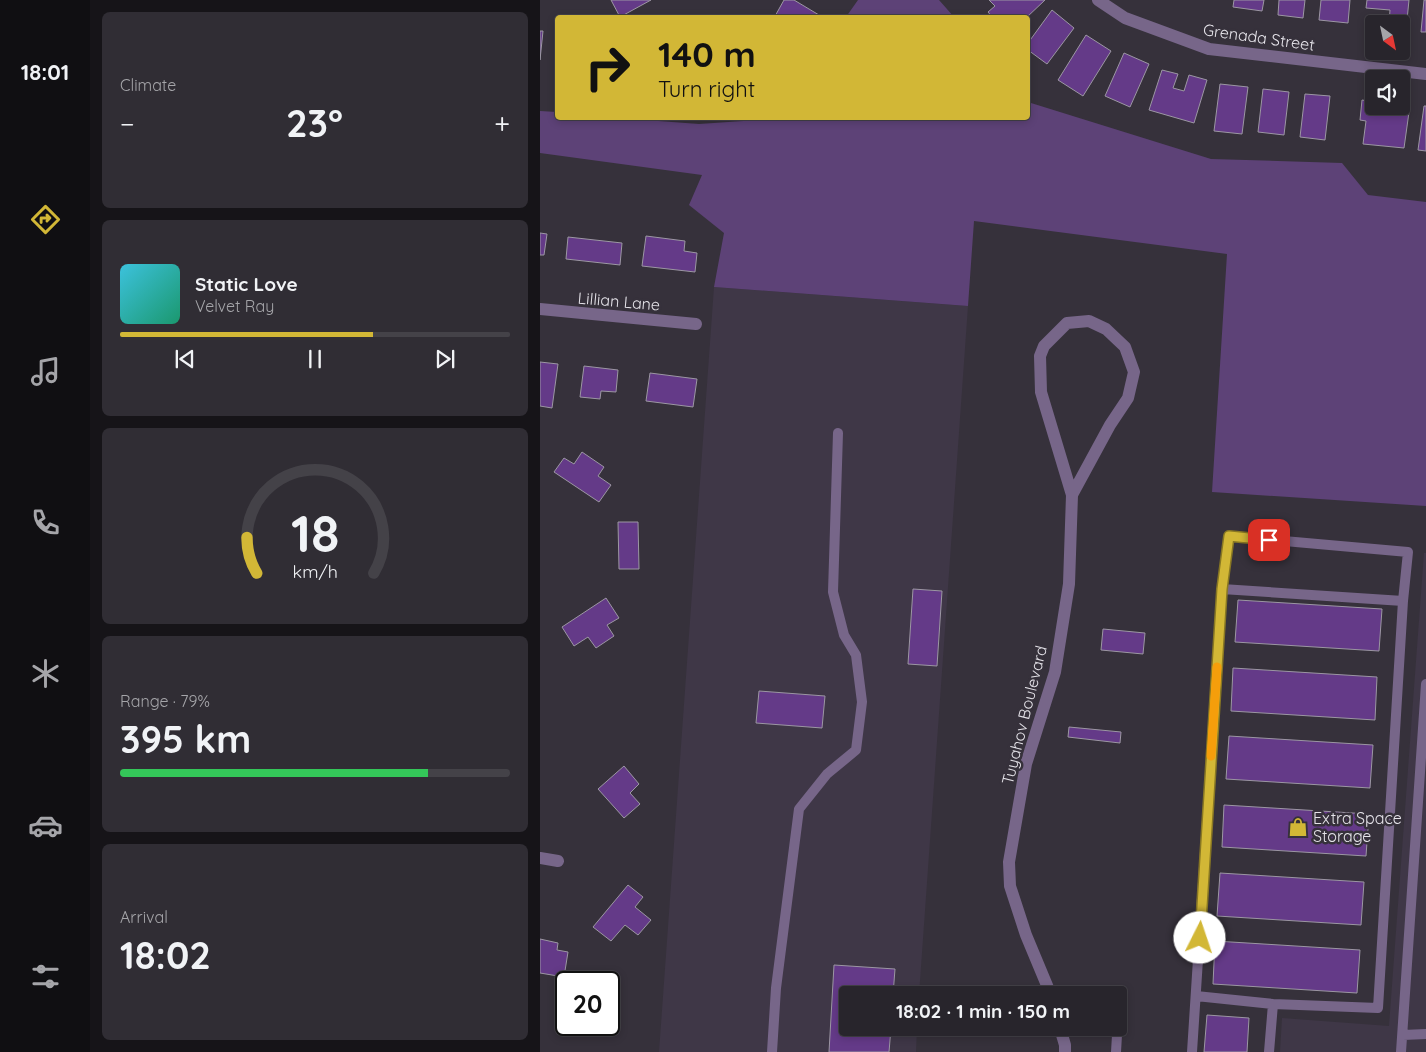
<!DOCTYPE html>
<html lang="en">
<head>
<meta charset="utf-8">
<style>
	:root { --surface:#28252c; --page:#302d34; --text:#f1f3f6; --muted:#a5a5a9; --line:#444248; --accent:#d2b736 }
	body { margin:0; font-family:Quicksand,sans-serif; background:var(--page); color:var(--text); height:100vh; display:flex; flex-direction:column; font-size:19px; white-space:nowrap }
	* { box-sizing:border-box; margin:0 }
	p { font-size:16px; color:var(--muted) }
	.icon { flex:none; width:28px; height:28px; fill:none; stroke:currentColor; stroke-width:2; stroke-linecap:round; stroke-linejoin:round }
	.map { position:relative; flex:1; overflow:hidden }
	.panel { display:flex; flex-direction:column; gap:12px; padding:12px; background:#161418; width:450px }
	.panel>* { flex:none }
	.hud { position:absolute; left:15px; top:15px; width:475px; height:105px; border-radius:5px; box-shadow:0 2px 8px #0003,0 0 0 1px var(--line); background:#d2b736; color:#111; overflow:hidden }
	.needle { width:32px; rotate:147deg }
	.fabs { position:absolute; left:825px; top:15px; display:grid; gap:10px }
	.fabs a { display:grid; place-items:center; width:45px; height:45px; border-radius:5px; background:var(--surface); box-shadow:0 2px 8px #0003,0 0 0 1px var(--line); font-size:25px }
	.speed { position:absolute; left:15px; top:971px; display:flex; gap:10px; font-size:25px; font-weight:700; text-align:center }
	.speed>* { display:grid; place-content:center; width:65px; height:65px; border-radius:50%; background:var(--surface); box-shadow:0 2px 8px #0003,0 0 0 1px var(--line); line-height:1 }
	.speed .limit { border:2px solid #111; border-radius:8px; background:#fff; color:#111 }
	.pin { position:absolute; display:grid; place-items:center; width:42px; height:42px; color:#fff; margin:-21px; border-radius:10px; box-shadow:0 2px 8px #0006 }
	.me { position:absolute; width:55px; margin:-28px; rotate:4deg; stroke-linejoin:round; filter:drop-shadow(0 0 4px #0008) }
	.turn { display:flex; align-items:center; gap:18px; height:105px; padding:0 20px; font-size:22px }
	.turn .icon { width:65px; height:65px; stroke-width:2.5 }
	.turn b { display:block; font-size:35px; line-height:42px }
	.big { font-size:38px; font-weight:700; line-height:1.1 }
	.panel .tile { flex:1; display:flex; flex-direction:column; justify-content:center; gap:8px; min-width:0; padding:0 18px; border-radius:8px; background:var(--page) }
	.panel .dial { align-items:center; gap:0 }
	.dial svg { height:130px; overflow:visible; fill:none; stroke:var(--line); stroke-width:7; stroke-linecap:round; text-anchor:middle }
	.dial text { fill:var(--text); stroke:none }
	.song { display:flex; align-items:center; gap:15px }
	.cover { width:60px; height:60px; border-radius:8px; background:linear-gradient(135deg,hsl(190 70% 55%),hsl(160 70% 35%)) }
	.played { height:5px; border-radius:2px; background:linear-gradient(90deg,var(--accent) 65%,var(--line) 65%) }
	.keys { display:flex; justify-content:space-around; direction:ltr }
	.heat { display:flex; justify-content:space-between; align-items:center; font-size:28px; direction:ltr }
	.charge { height:8px; border-radius:4px; background:linear-gradient(90deg,#34c759 79%,var(--line) 0) }
	.trip { position:absolute; left:299px; top:986px; width:288px; height:50px; border-radius:5px; background:var(--surface); box-shadow:0 2px 8px #0003,0 0 0 1px var(--line); font-weight:700; line-height:50px; text-align:center }
	main { display:flex; flex:1; min-height:0 }
	.menu { display:flex; flex-direction:column; width:90px; justify-content:space-around; align-items:center; background:#100f12; color:var(--muted) }
	.menu .icon { width:35px; height:35px }
	.menu .on { color:var(--accent) }
	.menu b { font-size:22px; color:var(--text) }
	.map>svg:first-child { display:block }
	.built { fill:#3f3747 }
	.green { fill:#5d4277 }
	.building { fill:#643a88; stroke:#9c97a3 }
	.lines { fill:none; stroke-linecap:round; stroke-linejoin:round }
	.service { stroke:#776689; stroke-width:10 }
	.minor { stroke:#776689; stroke-width:12 }
	.route-casing { stroke:#887723; stroke-width:12 }
	.route { stroke:#d2b736; stroke-width:9 }
	.slow { stroke:#f59e0b; stroke-width:9 }
	.labels { text-anchor:middle; stroke-width:5; stroke-linejoin:round; paint-order:stroke }
	.street-label { font-size:16px; fill:#e6e4ea; stroke:#36313b }
	.poi-label { font-size:16px; fill:#e6e4ea; stroke:#36313b; text-anchor:start }
</style>
</head>
<body>
<main>
<nav class="menu">
<b>18:01</b>
<svg class="icon on" aria-label="directions" viewBox="0 0 24 24"><path d="M12 3l9 9-9 9-9-9zM9 14v-3h6M13 9l2 2-2 2"/></svg>
<svg class="icon" aria-label="music" viewBox="0 0 24 24"><path d="M9 18V5l10-2v13"/><circle cx="6" cy="18" r="3"/><circle cx="16" cy="16" r="3"/></svg>
<svg class="icon" aria-label="phone" viewBox="0 0 24 24"><path d="M5 4h4l2 5-3 2q2 4 5 5l2-3 5 2v4C11 20 4 13 5 4z"/></svg>
<svg class="icon" aria-label="climate" viewBox="0 0 24 24"><path d="M12 3v18M4 7l16 10M4 17L20 7"/></svg>
<svg class="icon" aria-label="car" viewBox="0 0 24 24"><path d="M5 17H2v-5l4-1 3-4h7l3 4 3 1v5h-3M9 17h6M6 11h13"/><circle cx="7" cy="17" r="2"/><circle cx="17" cy="17" r="2"/></svg>
<svg class="icon" aria-label="filters" viewBox="0 0 24 24"><path d="M4 7h16M4 17h16"/><circle cx="9" cy="7" r="2"/><circle cx="15" cy="17" r="2"/></svg>
</nav>
<section class="panel">
<div class="tile"><p>Climate</p>
<div class="heat"><a>−</a><b class="big">23°</b><a>+</a></div>
</div>
<div class="tile">
<div class="song"><i class="cover"></i><div><b>Static Love</b><p>Velvet Ray</p></div></div>
<div class="played"></div>
<div class="keys"><svg class="icon" aria-label="previous" viewBox="0 0 24 24"><path d="M18 5L8 12l10 7zM5 5v14"/></svg><svg class="icon" aria-label="pause" viewBox="0 0 24 24"><path d="M8 5v14M16 5v14"/></svg><svg class="icon" aria-label="next" viewBox="0 0 24 24"><path d="M6 5l10 7-10 7zM19 5v14"/></svg></div>
</div>
<div class="tile dial"><svg viewBox="0 0 100 80">
<path d="M14 69A42 42 0 1 1 86 69"/>
<path d="M14 69A42 42 0 0 1 8 47" stroke="#d2b736"/>
<text x="50" y="56" font-size="32" font-weight="700">18</text>
<text x="50" y="72" font-size="11">km/h</text>
</svg></div>
<div class="tile"><p>Range · 79%</p><b class="big">395 km</b><div class="charge"></div></div>
<div class="tile"><p>Arrival</p><b class="big">18:02</b></div>
</section>
<div class="map">
<svg width="886" height="1052" viewBox="0 0 886 1052">
	<rect width="100%" height="100%" fill="#36313b"/>
	<!-- built -->
	<path class="built" d="M174 287 428 306 379 995H308V1028H377L376 1052H119Z
		M884 553H886V1052H740L742 1018 849 1026Z"/>
	<!-- green -->
	<path class="green" d="M318 0H399L414 17H306Z
		M488 99 491 103 671 159 802 163 828 195 886 202V506L672 492 687 254 434 221 428 306 174 287 184 233 149 205 162 175 0 153V111L17 112 18 118H78L159 124 218 120 221 118H488Z"/>
	<!-- building -->
	<path class="building" d="M71 0H111L80 17Z
		M244 0H254L284 18H234Z
		M449 0H505L486 18H453L448 12 455 6Z
		M694 0H724L722 11 693 7Z
		M739 0H765L763 18 738 15Z
		M781 0H810L808 23 779 20Z
		M827 0H869L866 30 861 29V24H849L850 10 826 8Z
		M884 0H886V32H881Z
		M512 10 534 28 507 64 488 50V43Z
		M0 31H3L0 60Z
		M546 35 571 51 543 96 518 80Z
		M584 53 609 64 590 107 565 96Z
		M622 70 638 74 633 88 644 91 649 75 667 80 654 123 609 110Z
		M680 84 708 87 702 134 674 131Z
		M723 89 749 92 744 135 718 132Z
		M765 94 790 96 785 140 760 137Z
		M822 100 834 102V106H840L839 113 850 114 851 106H861V104L870 105 864 148 823 144 826 121 820 120Z
		M884 106H886V151L878 150Z
		M0 233 7 234 4 255H0Z
		M106 236 145 241 144 251 157 253 155 272 102 266Z
		M28 237 82 243 80 265 26 259Z
		M0 362 18 364 12 408 0 406Z
		M44 366 78 370 76 392 61 391 60 399 40 397Z
		M110 373 157 379 153 407 106 401Z
		M42 452 64 467 58 476 71 485 59 502 14 472 24 458 34 464Z
		M78 522H98L99 569H79Z
		M373 589 402 591 397 666 368 664Z
		M66 598 79 618 67 625 74 636 56 648 48 637 34 646 22 627Z
		M698 600 842 609 839 651 695 642Z
		M563 629 605 633 603 654 561 650Z
		M693 668 837 677 835 720 691 711Z
		M219 691 285 696 282 728 216 723Z
		M529 727 581 732 580 743 528 737Z
		M689 736 833 745 830 788 686 779Z
		M84 766 99 784 90 793 100 804 84 818 58 789Z
		M684 805 829 814 826 856 682 847Z
		M680 873 824 882 821 925 677 916Z
		M88 885 103 897 95 907 111 920 98 935 85 925 71 941 53 927Z
		M0 939 18 943 17 950 28 952 24 977 0 973Z
		M675 941 820 950 817 993 673 984Z
		M294 965 355 969 353 995H308V1028H351L349 1052H289Z
		M667 1015 709 1018 707 1052H664Z"/>
	<g class="lines">
		<!-- service -->
		<path class="service" d="M682 589 689 536 868 552 863 601
			M863 1035 886 1034
			M232 1052 236 988 259 809 287 774 316 750 322 702 316 655 304 635 293 592 298 433
			M576 1052 578 1018
			M652 1052 682 589 863 601 838 1008 733 1004 656 996
			M729 1052 733 1004
			M861 1052 886 684"/>
		<!-- minor -->
		<path class="minor" d="M558 0 585 18 669 49 886 74
			M0 309 156 324
			M549 321 566 329 585 347 594 372 588 398 570 425 532 495 501 392 500 356 504 346 527 323Z
			M0 858 18 861
			M511 995 486 935 470 886 469 862 486 764 515 672 529 584 532 495
			M520 1028 525 1045V1052"/>
	</g>
	<g class="lines">
		<!-- route casing -->
		<g class="route-casing">
			<path id="route" d="M660 938 682 589 689 536 729 540"/>
		</g>
		<!-- route -->
		<use href="#route" class="route"/>
		<!-- slow -->
		<path class="slow" d="M671 756 677 667"/>
	</g>
	<!-- icons -->
	<defs>
		<g id="shop-bare" transform="scale(1.5)"><path d="M-5-2.5h2.3a2.7 3.5 0 0 1 5.4 0H5L5.5 6h-11ZM-1.5-2.5h3a1.5 2.3 0 0 0-3 0Z" fill="#d2b736" stroke="#36313b" stroke-width="2.5" paint-order="stroke"/></g>
	</defs>
	<g fill-rule="evenodd">
		<use href="#shop-bare" x="758" y="827"/>
	</g>
	<g class="labels">
		<!-- street labels -->
		<g class="street-label">
			<text transform="translate(719 37) rotate(8)" y="6">Grenada Street</text>
			<text transform="translate(79 301) rotate(5)" y="6">Lillian Lane</text>
			<text transform="translate(484 715) rotate(-76)" y="6">Tuyahov Boulevard</text>
		</g>
		<!-- poi labels -->
		<g class="poi-label">
			<text x="773" y="824">Extra Space<tspan x="773" dy="18">Storage</tspan></text>
		</g>
	</g>
</svg>
<div class="fabs">
<a><svg class="needle" viewBox="-14 -14 28 28"><path d="M0-13l5 13h-10z" fill="#e53935"/><path d="M0 13l5-13h-10z" fill="#a5a5a9"/></svg></a>
<a><svg class="icon" aria-label="sound" viewBox="0 0 24 24"><path d="M4 9h4l5-4v14l-5-4H4zM17 9q2 3 0 6"/></svg></a>
</div>
<div class="speed"><div class="limit">20</div></div>
<div class="pin" style="left:729px;top:540px;background:#d93025"><svg class="icon" aria-label="arrive" viewBox="0 0 24 24"><path d="M6 21V4h12l-3 4 3 4H6"/></svg></div>
<svg class="me" style="left:660px;top:938px" viewBox="-20 -20 40 40"><circle r="19" fill="#fff"/><path d="M0-13L10 11 0 6-10 11z" fill="#d2b736"/></svg>
<div class="trip">18:02 · 1 min · 150 m</div>
<div class="hud">
<div class="turn"><svg class="icon" aria-label="right" viewBox="0 0 24 24"><path d="M7 20v-9h11M14 6l5 5-5 5"/></svg><div><b>140 m</b>Turn right</div></div>
</div>
</div>
</main>
</body>
</html>
